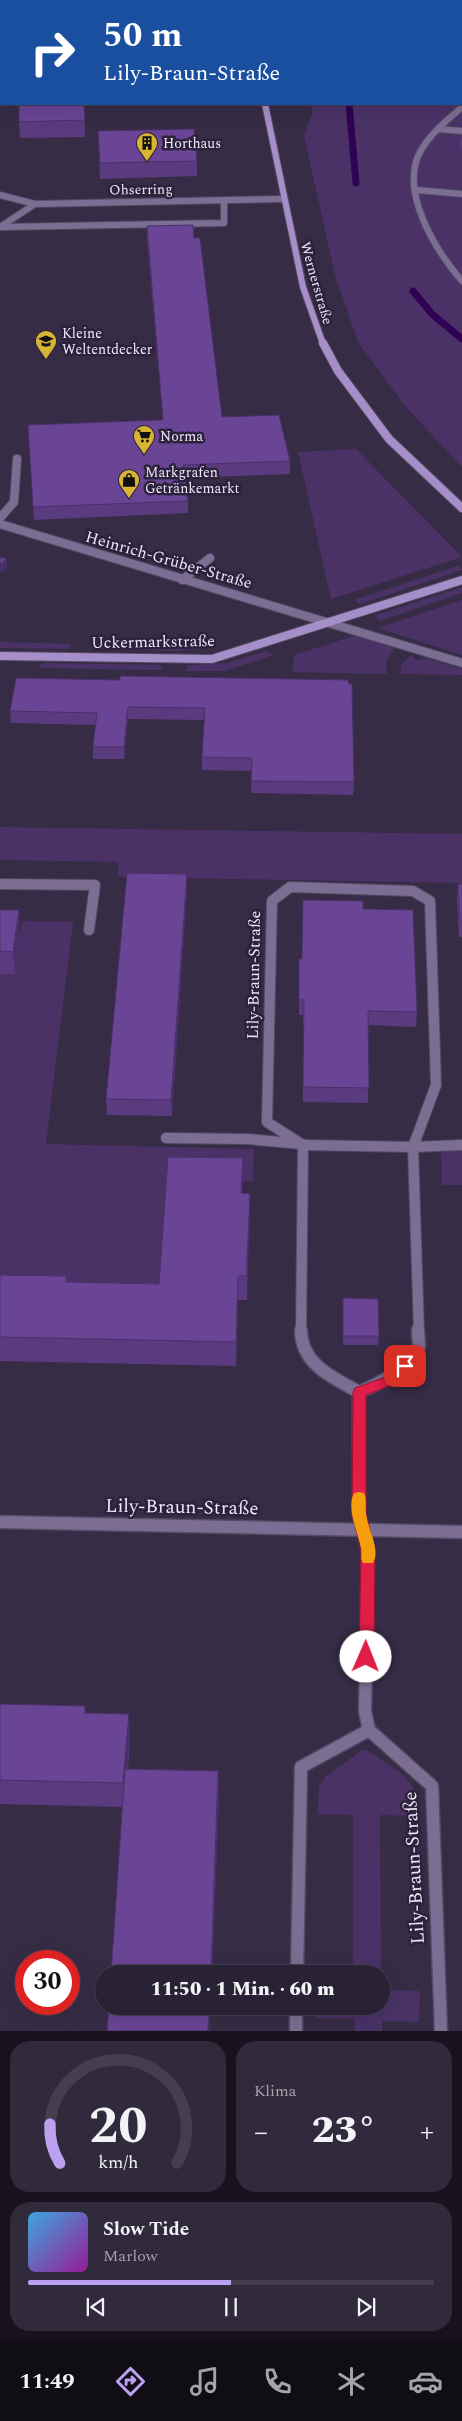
<!DOCTYPE html>
<html lang="de">
<head>
<meta charset="utf-8">
<style>
	:root { --surface:#292134; --page:#31293c; --text:#f1f3f6; --muted:#a5a3ac; --line:#453e4f; --accent:#bca0f2 }
	body { margin:0; font-family:Spectral,serif; background:var(--page); color:var(--text); height:100vh; display:flex; flex-direction:column; font-size:19px; white-space:nowrap }
	* { box-sizing:border-box; margin:0 }
	p { font-size:16px; color:var(--muted) }
	.icon { flex:none; width:28px; height:28px; fill:none; stroke:currentColor; stroke-width:2; stroke-linecap:round; stroke-linejoin:round }
	.map { position:relative; height:2031px; overflow:hidden }
	.side { display:flex; flex-direction:column; gap:10px; padding:10px; background:#17121d; flex:1 }
	.side>* { flex:none }
	.top-card { position:absolute; left:0px; top:0px; width:462px; height:105px; box-shadow:0 5px 20px #0002,0 0 0 1px var(--line); background:#1a4fa0; color:#fff; overflow:hidden }
	.speed { position:absolute; left:15px; top:1950px; display:flex; gap:10px; font-size:25px; font-weight:700; text-align:center }
	.speed>* { display:grid; place-content:center; width:65px; height:65px; border-radius:50%; background:var(--surface); box-shadow:0 5px 20px #0002,0 0 0 1px var(--line); line-height:1 }
	.speed .limit { border:8px solid #d22; background:#fff; color:#111 }
	.pin { position:absolute; display:grid; place-items:center; width:42px; height:42px; color:#fff; margin:-21px; border-radius:10px; box-shadow:0 2px 8px #0006 }
	.me { position:absolute; width:55px; margin:-28px; rotate:1deg; stroke-linejoin:round; filter:drop-shadow(0 0 4px #0008) }
	.turn { display:flex; align-items:center; gap:18px; height:105px; padding:0 20px; font-size:22px }
	.turn .icon { width:65px; height:65px; stroke-width:2.5 }
	.turn b { display:block; font-size:35px; line-height:42px }
	.big { font-size:38px; font-weight:800; line-height:1.1 }
	.side .tile { flex:1; display:flex; flex-direction:column; justify-content:center; gap:8px; min-width:0; padding:0 18px; border-radius:20px; background:var(--page) }
	.side .dial { align-items:center; gap:0 }
	.dial svg { height:130px; overflow:visible; fill:none; stroke:var(--line); stroke-width:7; stroke-linecap:round; text-anchor:middle }
	.dial text { fill:var(--text); stroke:none }
	.song { display:flex; align-items:center; gap:15px }
	.cover { width:60px; height:60px; border-radius:8px; background:linear-gradient(135deg,hsl(200 70% 55%),hsl(300 70% 35%)) }
	.played { height:5px; border-radius:2px; background:linear-gradient(90deg,var(--accent) 50%,var(--line) 50%) }
	.keys { display:flex; justify-content:space-around; direction:ltr }
	.heat { display:flex; justify-content:space-between; align-items:center; font-size:28px; direction:ltr }
	.side .tiles { flex:1; display:grid; gap:10px; grid-template-columns:1fr 1fr }
	.tile:last-child { grid-column:span 2 }
	.trip { position:absolute; left:95px; top:1965px; width:295px; height:50px; border-radius:25px; background:var(--surface); box-shadow:0 5px 20px #0002,0 0 0 1px var(--line); font-weight:800; line-height:50px; text-align:center }
	.tab-bar { display:flex; height:80px; justify-content:space-around; align-items:center; background:#100d15; color:var(--muted) }
	.tab-bar .icon { width:35px; height:35px }
	.tab-bar .active { color:var(--accent) }
	.tab-bar b { font-size:22px; color:var(--text) }
	.map>svg:first-child { display:block }
	.green { fill:#4a3267 }
	.lines { fill:none; stroke-linecap:round; stroke-linejoin:round }
	.stream { stroke:#300253; stroke-width:7 }
	.lane-far2-casing { stroke:#544a63; stroke-width:8 }
	.lane-far1-casing { stroke:#544a63; stroke-width:10 }
	.lane-casing { stroke:#544a63; stroke-width:12 }
	.street-far3-casing { stroke:#544a63; stroke-width:8 }
	.street-far2-casing { stroke:#544a63; stroke-width:10 }
	.street-far1-casing { stroke:#544a63; stroke-width:12 }
	.street-casing { stroke:#544a63; stroke-width:15 }
	.secondary-far1-casing { stroke:#544a63; stroke-width:8 }
	.secondary-casing { stroke:#544a63; stroke-width:10 }
	.lane-far2 { stroke:#7c6e92; stroke-width:6 }
	.lane-far1 { stroke:#7c6e92; stroke-width:8 }
	.lane { stroke:#7c6e92; stroke-width:10 }
	.street-far3 { stroke:#7c6e92; stroke-width:6 }
	.street-far2 { stroke:#7c6e92; stroke-width:8 }
	.street-far1 { stroke:#7c6e92; stroke-width:10 }
	.street { stroke:#7c6e92; stroke-width:12 }
	.secondary-far1 { stroke:#a68ec8; stroke-width:6 }
	.secondary { stroke:#a68ec8; stroke-width:8 }
	.wall { fill:#5b3b80 }
	.shaded-wall { fill:#4a3068 }
	.building { fill:#6a4595; stroke:#4a3068 }
	.route { fill:#e11d48; stroke:#92132f }
	.slow { fill:#f59e0b }
	.labels { text-anchor:middle; stroke-width:5; stroke-linejoin:round; paint-order:stroke }
	.far-poi-label { font-size:14px; fill:#eee8f9; stroke:#2d223b; text-anchor:start }
	.far-street-label { font-size:14px; fill:#eee8f9; stroke:#2d223b }
	.street-label { font-size:16px; fill:#eee8f9; stroke:#2d223b }
	.near-street-label { font-size:19px; fill:#eee8f9; stroke:#2d223b }
</style>
</head>
<body>
<div class="map">
<svg width="462" height="2031" viewBox="0 0 462 2031">
	<rect width="100%" height="100%" fill="#372c46"/>
	<!-- green -->
	<path class="green" d="M277 0H462V467L404 405 358 342 335 275 304 136 313 111 311 104H461V1Z
		M356 449 462 557 331 599 298 452Z
		M460 565 462 570 360 604 354 600Z
		M462 587V593L380 621 374 616Z
		M462 600V655L378 628Z
		M357 635 395 648 386 661 387 674 293 672 294 655Z
		M0 642 72 644 68 649 0 648Z
		M91 644 222 646 175 651 93 649Z
		M266 651 274 655 224 671H185L189 665 227 663Z
		M411 655 417 660 426 658 462 669V675L401 674V665Z
		M43 663 160 665 163 670 38 668Z
		M0 827 462 834V883L118 877V862L0 860Z
		M23 921 73 922 46 1144 254 1149 253 1181H243L176 1283 0 1304V974L20 933Z
		M448 1150H462V1185H442L441 1152Z
		M367 1750 406 1777 415 1791 416 1816 380 1815 381 1974H353V1815L318 1814 319 1786 325 1777 361 1751Z
		M381 1988 382 1990 420 1991 419 2022 382 2021V2031H355L354 2019 316 2018V2006H381Z"/>
	<g class="lines">
		<!-- stream -->
		<path class="stream" d="M349 104 356 183
			M413 291 432 314 462 339"/>
		<!-- lane-far2 casing -->
		<g class="lane-far2-casing">
			<path id="lane-far2" d="M462 107C447 120 430 134 420 152 399 192 436 251 462 281
				M438 129 462 131
				M417 190 462 194
				M2 227 224 223V201"/>
		</g>
		<!-- lane-far1 casing -->
		<g class="lane-far1-casing">
			<path id="lane-far1" d="M0 518 14 502 17 459
				M182 580 210 558"/>
		</g>
		<!-- lane casing -->
		<g class="lane-casing">
			<path id="lane" d="M0 884 95 885 89 930
				M166 1138 247 1139 302 1144
				M303 1145 267 1122 272 901 290 887 413 891 430 901 436 1085 413 1147 462 1145"/>
		</g>
		<!-- street-far3 casing -->
		<g class="street-far3-casing">
			<path id="street-far3" d="M0 195 35 204 284 199
				M0 227 35 204"/>
		</g>
		<!-- street-far2 casing -->
		<g class="street-far2-casing">
			<path id="street-far2" d="M0 524 462 663"/>
		</g>
		<!-- street-far1 casing -->
		<g class="street-far1-casing">
			<path id="street-far1" d="M301 1332 303 1145 413 1147 419 1332"/>
		</g>
		<!-- street casing -->
		<g class="street-casing">
			<path id="street" d="M301 1330C301 1364 333 1378 359 1392 385 1382 402 1369 419 1347L418 1330
				M359 1392V1514L368 1550 365 1711 369 1730
				M0 1522 462 1532
				M297 1974 301 1767 369 1730 432 1786 441 2031
				M296 2006V2031"/>
		</g>
		<!-- secondary-far1 casing -->
		<g class="secondary-far1-casing">
			<path id="secondary-far1" d="M265 104 303 287 323 344"/>
		</g>
		<!-- secondary casing -->
		<g class="secondary-casing">
			<path id="secondary" d="M323 343 338 371 389 439 462 508
				M0 656 212 659 462 580"/>
		</g>
		<!-- lane-far2 -->
		<use href="#lane-far2" class="lane-far2"/>
		<!-- lane-far1 -->
		<use href="#lane-far1" class="lane-far1"/>
		<!-- lane -->
		<use href="#lane" class="lane"/>
		<!-- street-far3 -->
		<use href="#street-far3" class="street-far3"/>
		<!-- street-far2 -->
		<use href="#street-far2" class="street-far2"/>
		<!-- street-far1 -->
		<use href="#street-far1" class="street-far1"/>
		<!-- street -->
		<use href="#street" class="street"/>
		<!-- secondary-far1 -->
		<use href="#secondary-far1" class="secondary-far1"/>
		<!-- secondary -->
		<use href="#secondary" class="secondary"/>
	</g>
	<!-- wall -->
	<path class="wall" d="M84 104 85 137 20 138 19 122Z
		M98 131 197 161V176L100 179Z
		M462 133V150L460 147Z
		M147 226 194 238 222 417 290 461V474L185 478 188 501V513L34 520 28 425 163 420 147 238Z
		M120 680H348L354 782 353 795 251 793 252 771 202 770V757L204 720 128 719 124 759H93V747L95 725 11 723 10 711Z
		M187 874V889L172 1116 107 1115 106 1099Z
		M458 884H462V937H459L457 899Z
		M363 909 417 1012 416 1027 368 1025V1103L303 1102V1015H299V959H302Z
		M0 910 20 933 15 974H0Z
		M243 1158 242 1193 250 1194 247 1284V1300H238L236 1366 0 1361V1275L66 1276 67 1282 159 1284Z
		M343 1307 379 1336 378 1345H343Z
		M0 1704 85 1706V1713L130 1738 128 1769 218 1771 219 1795 212 1974H111L122 1807 0 1804Z"/>
	<!-- shaded-wall -->
	<path class="shaded-wall" d="M7 559V568L0 573V564Z
		M128 707V719L124 759V747Z
		M187 874V889L172 1116 171 1100Z
		M19 910 20 933 15 974 13 952Z
		M243 1158V1181L241 1217V1193Z
		M250 1194V1217L247 1300V1276Z
		M238 1276V1300L236 1366V1342Z
		M129 1714 130 1738 124 1807 123 1783Z
		M218 1771 219 1795 212 1974H211Z
		M209 2006H210V2031H208Z"/>
	<!-- building -->
	<path class="building" d="M92 0H166V1H92Z
		M19 104H84L85 120 19 122Z
		M194 129 197 161 100 163 98 131Z
		M193 225 194 238H200L222 417 279 415 290 461 183 465 188 501 33 507 28 425 163 420 147 226Z
		M0 557 7 559 0 564Z
		M120 676 348 680 349 684H352L354 782 251 781 252 758 202 757 205 708 128 707 124 747H93L97 713 10 711 16 678 120 680Z
		M127 873 187 874 171 1100 106 1099Z
		M458 884H462V922H460Z
		M303 900 363 901V909L413 910 417 1012 368 1011 369 1088 303 1087 304 1000H299V959H302Z
		M0 910H19L13 952 0 951Z
		M168 1157 243 1158 241 1193 250 1194 247 1260V1276H238L236 1342 0 1337V1275L66 1276V1282L159 1284Z
		M343 1298 378 1299 379 1336H343Z
		M0 1704 85 1706V1713L129 1714 123 1783 0 1780Z
		M125 1769 218 1771 211 1974H111Z
		M109 2006H209L208 2031H107Z"/>
	<!-- route -->
	<path class="route" d="M405 1362 411 1366 392 1385 366 1395V1514L375 1550 374 1657 372 1661 366 1663 361 1661 359 1657 361 1550 352 1514 353 1392 355 1388 383 1378Z"/>
	<!-- slow -->
	<path class="slow" d="M359 1492 364 1493C367 1499 365 1506 366 1513 367 1528 381 1549 373 1563H363C360 1558 362 1554 361 1548 358 1532 346 1509 354 1493Z"/>
	<!-- icons -->
	<defs>
		<g id="building-pin" transform="scale(1.125)"><path d="M0 17L-7.5 6A9.5 9.5 0 1 1 7.5 6Z" fill="#d7b434" stroke="#2d223b"/><path d="M-4-6H4V6H1V3H-1V6H-4ZM-2.5-4.3h1.7v1.8h-1.7ZM.8-4.3h1.7v1.8H.8ZM-2.5-1h1.7V.8h-1.7ZM.8-1h1.7V.8H.8Z" fill="#111"/></g>
		<g id="school-pin" transform="scale(1.125)"><path d="M0 17L-7.5 6A9.5 9.5 0 1 1 7.5 6Z" fill="#d7b434" stroke="#2d223b"/><path d="M0-5L7-2L0 1L-7-2ZM-4 1L0 2.5L4 1V4Q0 6-4 4Z" fill="#111"/></g>
		<g id="supermarket-pin" transform="scale(1.125)"><path d="M0 17L-7.5 6A9.5 9.5 0 1 1 7.5 6Z" fill="#d7b434" stroke="#2d223b"/><path d="M-6-5.5h2.5l.6 2H6L4.5 2H-2.5L-4.4-4H-6ZM-1.5 3.2a1.3 1.3 0 1 0 .1 0ZM3 3.2a1.3 1.3 0 1 0 .1 0Z" fill="#111"/></g>
		<g id="shop-pin" transform="scale(1.125)"><path d="M0 17L-7.5 6A9.5 9.5 0 1 1 7.5 6Z" fill="#d7b434" stroke="#2d223b"/><path d="M-5-2.5h2.3a2.7 3.5 0 0 1 5.4 0H5L5.5 6h-11ZM-1.5-2.5h3a1.5 2.3 0 0 0-3 0Z" fill="#111"/></g>
	</defs>
	<g fill-rule="evenodd">
		<use href="#building-pin" x="147" y="143"/>
		<use href="#school-pin" x="46" y="341"/>
		<use href="#supermarket-pin" x="144" y="436"/>
		<use href="#shop-pin" x="129" y="480"/>
	</g>
	<g class="labels">
		<!-- far-poi labels -->
		<g class="far-poi-label">
			<text x="163" y="148">Horthaus</text>
			<text x="62" y="338">Kleine<tspan x="62" dy="16">Weltentdecker</tspan></text>
			<text x="160" y="441">Norma</text>
			<text x="145" y="477">Markgrafen<tspan x="145" dy="16">Getränkemarkt</tspan></text>
		</g>
		<!-- far-street labels -->
		<g class="far-street-label">
			<text transform="translate(141 189) rotate(-1)" y="5">Ohserring</text>
			<text transform="translate(317 283) rotate(74)" y="5">Wernerstraße</text>
		</g>
		<!-- street labels -->
		<g class="street-label">
			<text transform="translate(169 559) rotate(16)" y="6">Heinrich-Grüber-Straße</text>
			<text transform="translate(153 641) rotate(-1)" y="6">Uckermarkstraße</text>
			<text transform="translate(253 975) rotate(-89)" y="6">Lily-Braun-Straße</text>
		</g>
		<!-- near-street labels -->
		<g class="near-street-label">
			<text transform="translate(182 1506) rotate(1)" y="7">Lily-Braun-Straße</text>
			<text transform="translate(413 1868) rotate(-93)" y="7">Lily-Braun-Straße</text>
		</g>
	</g>
</svg>
<div class="speed"><div class="limit">30</div></div>
<div class="pin" style="left:405px;top:1366px;background:#d93025"><svg class="icon" aria-label="arrive" viewBox="0 0 24 24"><path d="M6 21V4h12l-3 4 3 4H6"/></svg></div>
<svg class="me" style="left:366px;top:1657px" viewBox="-20 -20 40 40"><circle r="19" fill="#fff"/><path d="M0-13L10 11 0 6-10 11z" fill="#e11d48"/></svg>
<div class="trip">11:50 · 1 Min. · 60 m</div>
<div class="top-card">
<div class="turn"><svg class="icon" aria-label="right" viewBox="0 0 24 24"><path d="M7 20v-9h11M14 6l5 5-5 5"/></svg><div><b>50 m</b>Lily-Braun-Straße</div></div>
</div>
</div>
<section class="side">
<div class="tiles">
<div class="tile dial"><svg viewBox="0 0 100 80">
<path d="M14 69A42 42 0 1 1 86 69"/>
<path d="M14 69A42 42 0 0 1 8 45" stroke="#bca0f2"/>
<text x="50" y="56" font-size="32" font-weight="700">20</text>
<text x="50" y="72" font-size="11">km/h</text>
</svg></div>
<div class="tile"><p>Klima</p>
<div class="heat"><a>−</a><b class="big">23°</b><a>+</a></div>
</div>
<div class="tile">
<div class="song"><i class="cover"></i><div><b>Slow Tide</b><p>Marlow</p></div></div>
<div class="played"></div>
<div class="keys"><svg class="icon" aria-label="previous" viewBox="0 0 24 24"><path d="M18 5L8 12l10 7zM5 5v14"/></svg><svg class="icon" aria-label="pause" viewBox="0 0 24 24"><path d="M8 5v14M16 5v14"/></svg><svg class="icon" aria-label="next" viewBox="0 0 24 24"><path d="M6 5l10 7-10 7zM19 5v14"/></svg></div>
</div>
</div>
</section>
<nav class="tab-bar">
<b>11:49</b>
<svg class="icon active" aria-label="directions" viewBox="0 0 24 24"><path d="M12 3l9 9-9 9-9-9zM9 14v-3h6M13 9l2 2-2 2"/></svg>
<svg class="icon" aria-label="music" viewBox="0 0 24 24"><path d="M9 18V5l10-2v13"/><circle cx="6" cy="18" r="3"/><circle cx="16" cy="16" r="3"/></svg>
<svg class="icon" aria-label="phone" viewBox="0 0 24 24"><path d="M5 4h4l2 5-3 2q2 4 5 5l2-3 5 2v4C11 20 4 13 5 4z"/></svg>
<svg class="icon" aria-label="climate" viewBox="0 0 24 24"><path d="M12 3v18M4 7l16 10M4 17L20 7"/></svg>
<svg class="icon" aria-label="car" viewBox="0 0 24 24"><path d="M5 17H2v-5l4-1 3-4h7l3 4 3 1v5h-3M9 17h6M6 11h13"/><circle cx="7" cy="17" r="2"/><circle cx="17" cy="17" r="2"/></svg>
</nav>
</body>
</html>
